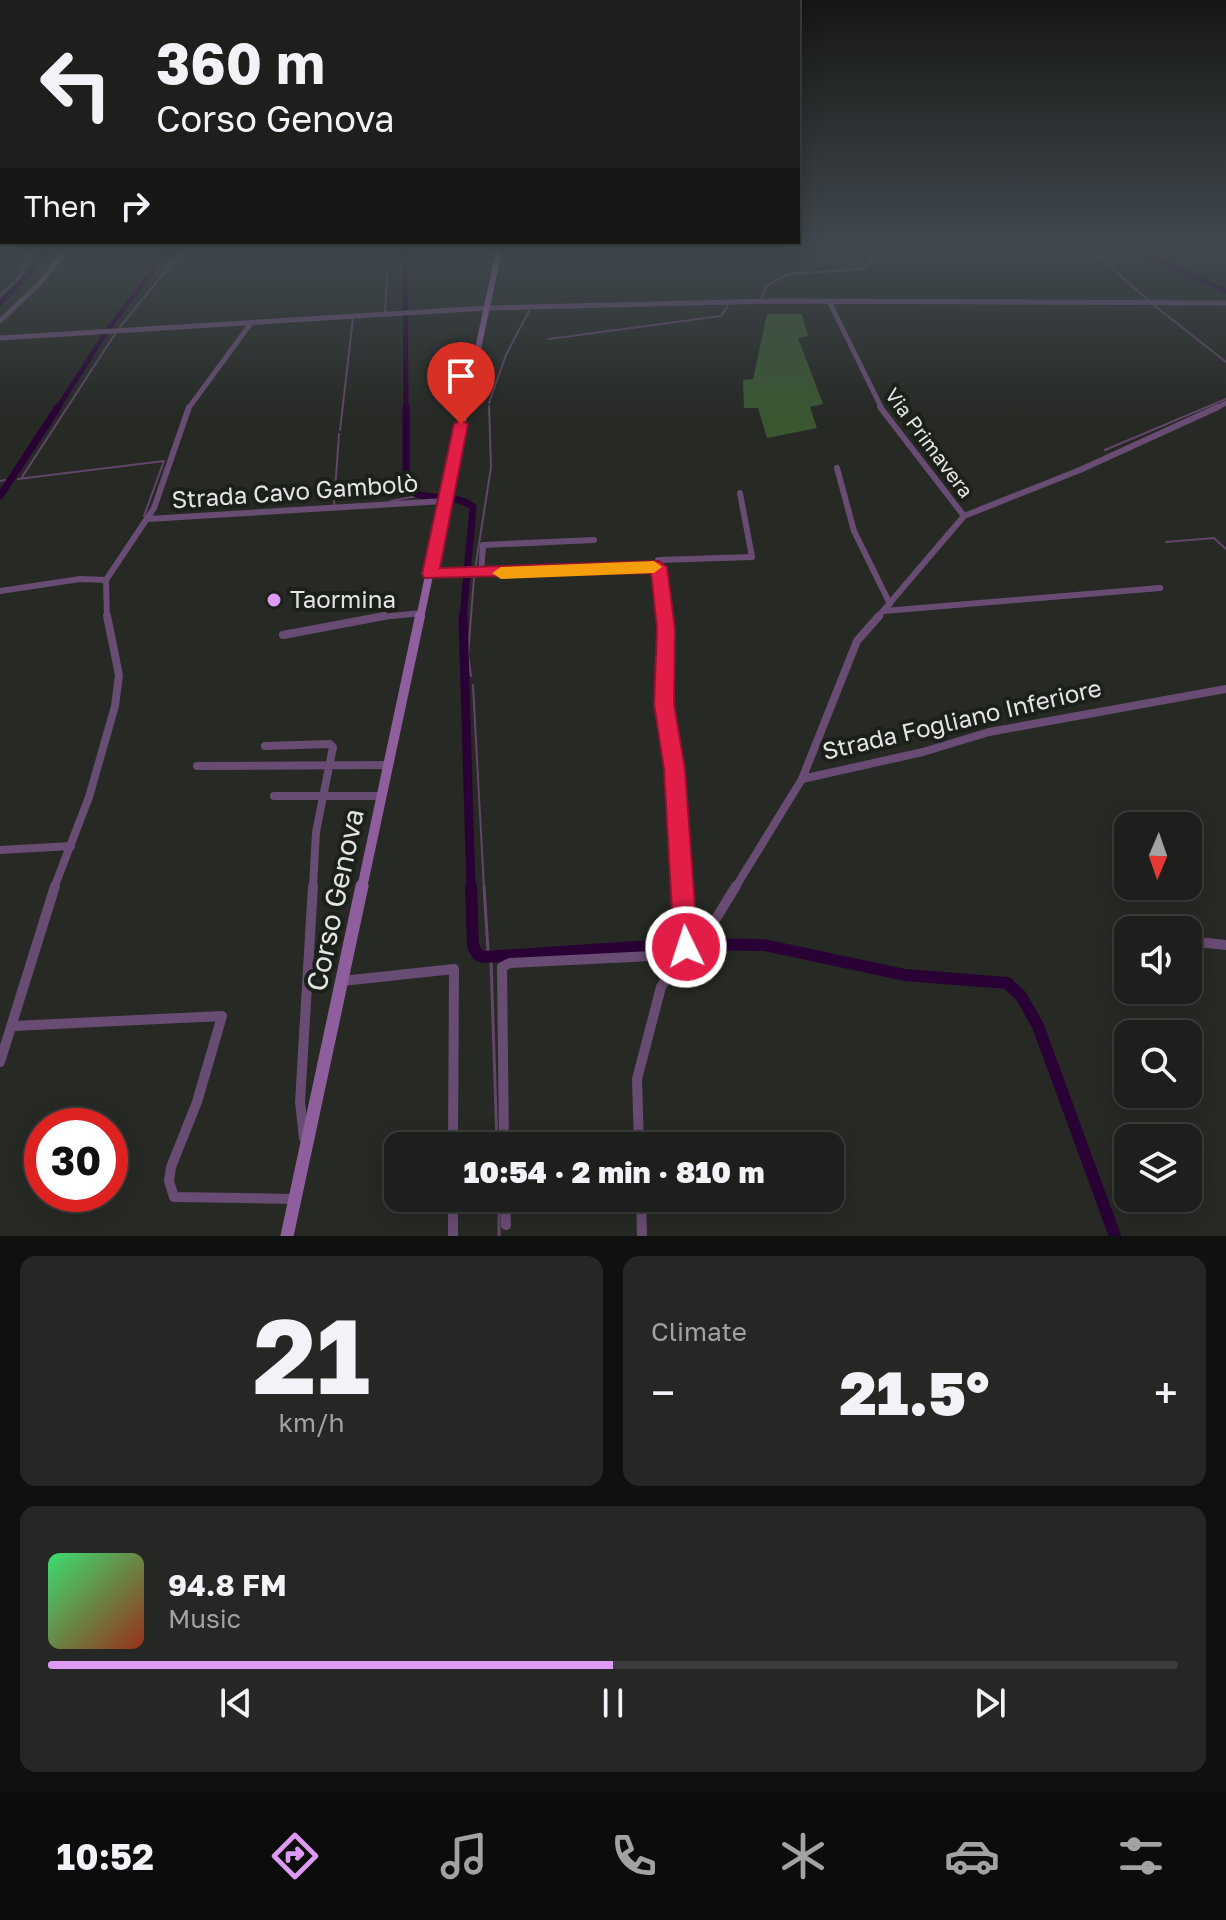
<!DOCTYPE html>
<html lang="en">
<head>
<meta charset="utf-8">
<style>
	:root { --surface:#1c1f1b; --page:#252724; --text:#f1f3f6; --muted:#a0a2a3; --line:#3a3d3a; --accent:#dd99f3 }
	body { margin:0; font-family:"Golos Text",sans-serif; background:var(--page); color:var(--text); height:100vh; display:flex; flex-direction:column; font-size:30px; white-space:nowrap }
	* { box-sizing:border-box; margin:0 }
	p { font-size:26px; color:var(--muted) }
	.icon { flex:none; width:44px; height:44px; fill:none; stroke:currentColor; stroke-width:2; stroke-linecap:round; stroke-linejoin:round }
	.map { position:relative; height:1236px; overflow:hidden }
	.drawer { display:flex; flex-direction:column; gap:20px; padding:20px; background:#0f110f; flex:1 }
	.drawer>* { flex:none }
	.banner { position:absolute; left:0px; top:0px; width:800px; height:244px; box-shadow:0 4px 20px #0003,0 0 0 2px var(--line); background:#1c1f1b; color:var(--text); overflow:hidden }
	.needle { width:52px; rotate:182deg }
	.controls { position:absolute; left:1114px; top:812px; display:grid; gap:16px }
	.controls a { display:grid; place-items:center; width:88px; height:88px; border-radius:16px; background:var(--surface); box-shadow:0 4px 20px #0003,0 0 0 2px var(--line); font-size:40px }
	.speed { position:absolute; left:24px; top:1108px; display:flex; gap:16px; font-size:40px; font-weight:700; text-align:center }
	.speed>* { display:grid; place-content:center; width:104px; height:104px; border-radius:50%; background:var(--surface); box-shadow:0 4px 20px #0003,0 0 0 2px var(--line); line-height:1 }
	.speed .limit { border:12px solid #d22; background:#fff; color:#111 }
	.pin { position:absolute; display:grid; place-items:center; width:68px; height:68px; color:#fff; margin:-82px -34px; border-radius:50% 50% 50% 0; rotate:-45deg; box-shadow:0 0 8px #0007 }
	.pin .icon { rotate:45deg }
	.me { position:absolute; width:88px; margin:-44px; rotate:356deg; stroke-linejoin:round; filter:drop-shadow(0 0 6px #0008) }
	.turn { display:flex; align-items:center; gap:28px; height:168px; padding:0 24px; font-size:36px }
	.turn .icon { width:104px; height:104px; stroke-width:2.5 }
	.turn b { display:block; font-size:56px; line-height:68px }
	.then { display:flex; align-items:center; height:76px; padding:0 24px; background:#0003; gap:16px; font-size:30px }
	.big { font-size:60px; font-weight:800; line-height:1.1 }
	.drawer .tile { flex:1; display:flex; flex-direction:column; justify-content:center; gap:12px; min-width:0; padding:0 28px; border-radius:16px; background:var(--page) }
	.drawer .dial { align-items:center; gap:0 }
	.dial b { font-size:104px; line-height:1 }
	.song { display:flex; align-items:center; gap:24px }
	.cover { width:96px; height:96px; border-radius:12px; background:linear-gradient(135deg,hsl(140 70% 55%),hsl(10 70% 35%)) }
	.played { height:8px; border-radius:4px; background:linear-gradient(90deg,var(--accent) 50%,var(--line) 50%) }
	.keys { display:flex; justify-content:space-around; direction:ltr }
	.heat { display:flex; justify-content:space-between; align-items:center; font-size:44px; direction:ltr }
	.drawer .tiles { flex:1; display:grid; gap:20px; grid-template-columns:1fr 1fr }
	.tile:last-child { grid-column:span 2 }
	.trip { position:absolute; left:384px; top:1132px; width:460px; height:80px; border-radius:16px; background:var(--surface); box-shadow:0 4px 20px #0003,0 0 0 2px var(--line); font-weight:800; line-height:80px; text-align:center }
	.tabs { display:flex; height:128px; justify-content:space-around; align-items:center; background:#0b0c0b; color:var(--muted) }
	.tabs .icon { width:56px; height:56px }
	.tabs .selected { color:var(--accent) }
	.tabs b { font-size:36px; color:var(--text) }
	.map>svg:first-child { display:block }
	.green { fill:#3a5731 }
	.lines { fill:none; stroke-linecap:round; stroke-linejoin:round }
	.stream-far1 { stroke:#624569; stroke-width:2 }
	.stream { stroke:#624569; stroke-width:3 }
	.canal-far3 { stroke:#2a0135; stroke-width:5 }
	.canal-far2 { stroke:#2a0135; stroke-width:7 }
	.canal-far1 { stroke:#2a0135; stroke-width:9 }
	.canal { stroke:#2a0135; stroke-width:12 }
	.street-far3 { stroke:#694c73; stroke-width:5 }
	.street-far2 { stroke:#694c73; stroke-width:6 }
	.street-far1 { stroke:#694c73; stroke-width:8 }
	.street { stroke:#694c73; stroke-width:10 }
	.secondary-far3 { stroke:#8e5e9d; stroke-width:6 }
	.secondary-far2 { stroke:#8e5e9d; stroke-width:8 }
	.secondary-far1 { stroke:#8e5e9d; stroke-width:10 }
	.secondary { stroke:#8e5e9d; stroke-width:13 }
	.route { fill:#e11d48; stroke:#92132f; stroke-width:2 }
	.slow { fill:#f59e0b }
	.poi-dot { fill:#dd99f3; stroke:#1c201b; stroke-width:3 }
	.labels { text-anchor:middle; stroke-width:8; stroke-linejoin:round; paint-order:stroke }
	.far-street-label { font-size:20px; fill:#e3e5e2; stroke:#1c201b }
	.street-label { font-size:24px; fill:#e3e5e2; stroke:#1c201b }
	.poi-label { font-size:24px; fill:#e3e5e2; stroke:#1c201b; text-anchor:start }
	.near-street-label { font-size:28px; fill:#e3e5e2; stroke:#1c201b }
</style>
</head>
<body>
<div class="map">
<svg width="1226" height="1236" viewBox="0 0 1226 1236">
	<rect width="100%" height="100%" fill="#262924"/>
	<!-- green -->
	<path class="green" d="M767 314H802L808 336 798 338 823 404 810 407 817 428 767 438 758 408H744L743 380 753 379Z"/>
	<g class="lines">
		<!-- stream-far1 -->
		<path class="stream-far1" d="M1087 246 1148 300
			M0 296 20 277 37 246
			M762 298 766 286 788 274 864 269 871 262 866 246
			M1155 306 1226 362
			M385 313 387 275
			M120 327 186 246
			M549 339 721 316 728 305
			M489 403 506 355 530 309
			M340 430 353 318
			M1105 450 1226 399
			M22 477 115 334
			M18 479 164 461 144 516
			M0 481 5 480
			M391 501 417 496
			M334 505 339 434
			M1166 542 1214 538 1226 549
			M475 570 491 467 489 406
			M471 676 468 655 474 578
			M473 685 484 888"/>
		<!-- stream -->
		<path class="stream" d="M484 886 488 951
			M491 960 497 1146
			M499 1198V1236"/>
		<!-- canal-far3 -->
		<path class="canal-far3" d="M405 246 406 409
			M1128 246 1226 291
			M0 303 29 274 43 246
			M57 409 107 331 171 246"/>
		<!-- canal-far2 -->
		<path class="canal-far2" d="M406 407V488C426 504 453 491 473 507L463 618
			M0 496 58 407"/>
		<!-- canal-far1 -->
		<path class="canal-far1" d="M463 616 471 888"/>
		<!-- canal -->
		<path class="canal" d="M471 886 473 946 478 955 484 957 681 944 764 945 905 975 1007 983 1021 996 1038 1026 1115 1236"/>
		<!-- street-far3 -->
		<path class="street-far3" d="M829 301 882 409
			M0 321 39 284 70 246
			M0 338 487 308 771 301 1226 303
			M188 409 251 323
			M1214 409 1226 403"/>
		<!-- street-far2 -->
		<path class="street-far2" d="M880 407 964 516
			M837 468 854 531 890 604
			M148 519 444 501
			M430 574 659 567
			M481 574 483 545 594 540
			M0 591 80 579 106 580
			M884 611 1160 588
			M107 618 106 580 154 508 189 407
			M371 618 422 613
			M665 618 658 560 752 557 740 493
			M877 618 964 516 1080 470 1218 407"/>
		<!-- street-far1 -->
		<path class="street-far1" d="M664 616V704L675 769 682 888
			M283 635 384 616
			M265 746 330 744 333 747 316 832 313 888
			M197 766 388 765
			M802 779 923 752 989 732 1226 689
			M274 796H382
			M0 850 71 846
			M54 888 89 797 115 706 119 675 107 616
			M735 888 802 779 857 641 879 616"/>
		<!-- street -->
		<path class="street" d="M682 886 686 950
			M1188 941 1226 945
			M342 981 454 969 453 1146
			M13 1026 222 1016 197 1102 171 1167 169 1181 174 1197 296 1199
			M0 1062 55 886
			M304 1138 300 1102 313 886
			M504 1146 502 967 510 963 652 956 678 960
			M639 1146 637 1079 661 987 678 960 717 917 736 886
			M453 1198V1236
			M505 1198 506 1225
			M641 1198 642 1236"/>
		<!-- secondary-far3 -->
		<path class="secondary-far3" d="M465 409 500 246"/>
		<!-- secondary-far2 -->
		<path class="secondary-far2" d="M420 618 465 407"/>
		<!-- secondary-far1 -->
		<path class="secondary-far1" d="M362 888 420 616"/>
		<!-- secondary -->
		<path class="secondary" d="M287 1236 362 886"/>
	</g>
	<!-- sky -->
	<linearGradient id="sky" x2="0" y2="1"><stop stop-color="#151714"/><stop offset="0.59" stop-color="#414950"/><stop offset="1" stop-color="#414950" stop-opacity="0"/></linearGradient>
	<rect width="1226" height="419" fill="url(#sky)"/>
	<!-- route -->
	<path class="route" d="M461 420 468 424 440 568 659 561 667 567 675 629 674 704 685 769 698 947 695 956 686 960 677 956 674 947 664 769 654 704 657 629 651 573 424 578 422 574 454 424Z"/>
	<!-- slow -->
	<path class="slow" d="M654 561 662 567 654 573 501 579 492 573 501 567Z"/>
	<!-- markers -->
	<circle class="poi-dot" cx="274" cy="600" r="8"/>
	<g class="labels">
		<!-- far-street labels -->
		<g class="far-street-label">
			<text transform="translate(929 443) rotate(53)" y="7">Via Primavera</text>
		</g>
		<!-- street labels -->
		<g class="street-label">
			<text transform="translate(295 492) rotate(-4)" y="8">Strada Cavo Gambolò</text>
			<text transform="translate(962 720) rotate(-13)" y="8">Strada Fogliano Inferiore</text>
		</g>
		<!-- poi labels -->
		<g class="poi-label">
			<text x="290" y="608">Taormina</text>
		</g>
		<!-- near-street labels -->
		<g class="near-street-label">
			<text transform="translate(335 900) rotate(-78)" y="10">Corso Genova</text>
		</g>
	</g>
</svg>
<div class="controls">
<a><svg class="needle" viewBox="-14 -14 28 28"><path d="M0-13l5 13h-10z" fill="#e53935"/><path d="M0 13l5-13h-10z" fill="#a0a2a3"/></svg></a>
<a><svg class="icon" aria-label="sound" viewBox="0 0 24 24"><path d="M4 9h4l5-4v14l-5-4H4zM17 9q2 3 0 6"/></svg></a>
<a><svg class="icon" aria-label="search" viewBox="0 0 24 24"><circle cx="10" cy="10" r="6"/><path d="M15 15l6 6"/></svg></a>
<a><svg class="icon" aria-label="layers" viewBox="0 0 24 24"><path d="M12 4l9 5-9 5-9-5zM3 14l9 5 9-5"/></svg></a>
</div>
<div class="speed"><div class="limit">30</div></div>
<div class="pin" style="left:461px;top:424px;background:#d93025"><svg class="icon" aria-label="arrive" viewBox="0 0 24 24"><path d="M6 21V4h12l-3 4 3 4H6"/></svg></div>
<svg class="me" style="left:686px;top:947px" viewBox="-20 -20 40 40"><circle r="17" fill="#e11d48" stroke="#fff" stroke-width="3"/><path d="M0-11L8 9 0 5-8 9z" fill="#fff"/></svg>
<div class="trip">10:54 · 2 min · 810 m</div>
<div class="banner">
<div class="turn"><svg class="icon" aria-label="left" viewBox="0 0 24 24"><path d="M17 20v-9H6M10 6l-5 5 5 5"/></svg><div><b>360 m</b>Corso Genova</div></div>
<div class="then">Then<svg class="icon" aria-label="right" viewBox="0 0 24 24"><path d="M7 20v-9h11M14 6l5 5-5 5"/></svg></div>
</div>
</div>
<section class="drawer">
<div class="tiles">
<div class="tile dial"><b>21</b><p>km/h</p></div>
<div class="tile"><p>Climate</p>
<div class="heat"><a>−</a><b class="big">21.5°</b><a>+</a></div>
</div>
<div class="tile">
<div class="song"><i class="cover"></i><div><b>94.8 FM</b><p>Music</p></div></div>
<div class="played"></div>
<div class="keys"><svg class="icon" aria-label="previous" viewBox="0 0 24 24"><path d="M18 5L8 12l10 7zM5 5v14"/></svg><svg class="icon" aria-label="pause" viewBox="0 0 24 24"><path d="M8 5v14M16 5v14"/></svg><svg class="icon" aria-label="next" viewBox="0 0 24 24"><path d="M6 5l10 7-10 7zM19 5v14"/></svg></div>
</div>
</div>
</section>
<nav class="tabs">
<b>10:52</b>
<svg class="icon selected" aria-label="directions" viewBox="0 0 24 24"><path d="M12 3l9 9-9 9-9-9zM9 14v-3h6M13 9l2 2-2 2"/></svg>
<svg class="icon" aria-label="music" viewBox="0 0 24 24"><path d="M9 18V5l10-2v13"/><circle cx="6" cy="18" r="3"/><circle cx="16" cy="16" r="3"/></svg>
<svg class="icon" aria-label="phone" viewBox="0 0 24 24"><path d="M5 4h4l2 5-3 2q2 4 5 5l2-3 5 2v4C11 20 4 13 5 4z"/></svg>
<svg class="icon" aria-label="climate" viewBox="0 0 24 24"><path d="M12 3v18M4 7l16 10M4 17L20 7"/></svg>
<svg class="icon" aria-label="car" viewBox="0 0 24 24"><path d="M5 17H2v-5l4-1 3-4h7l3 4 3 1v5h-3M9 17h6M6 11h13"/><circle cx="7" cy="17" r="2"/><circle cx="17" cy="17" r="2"/></svg>
<svg class="icon" aria-label="filters" viewBox="0 0 24 24"><path d="M4 7h16M4 17h16"/><circle cx="9" cy="7" r="2"/><circle cx="15" cy="17" r="2"/></svg>
</nav>
</body>
</html>
